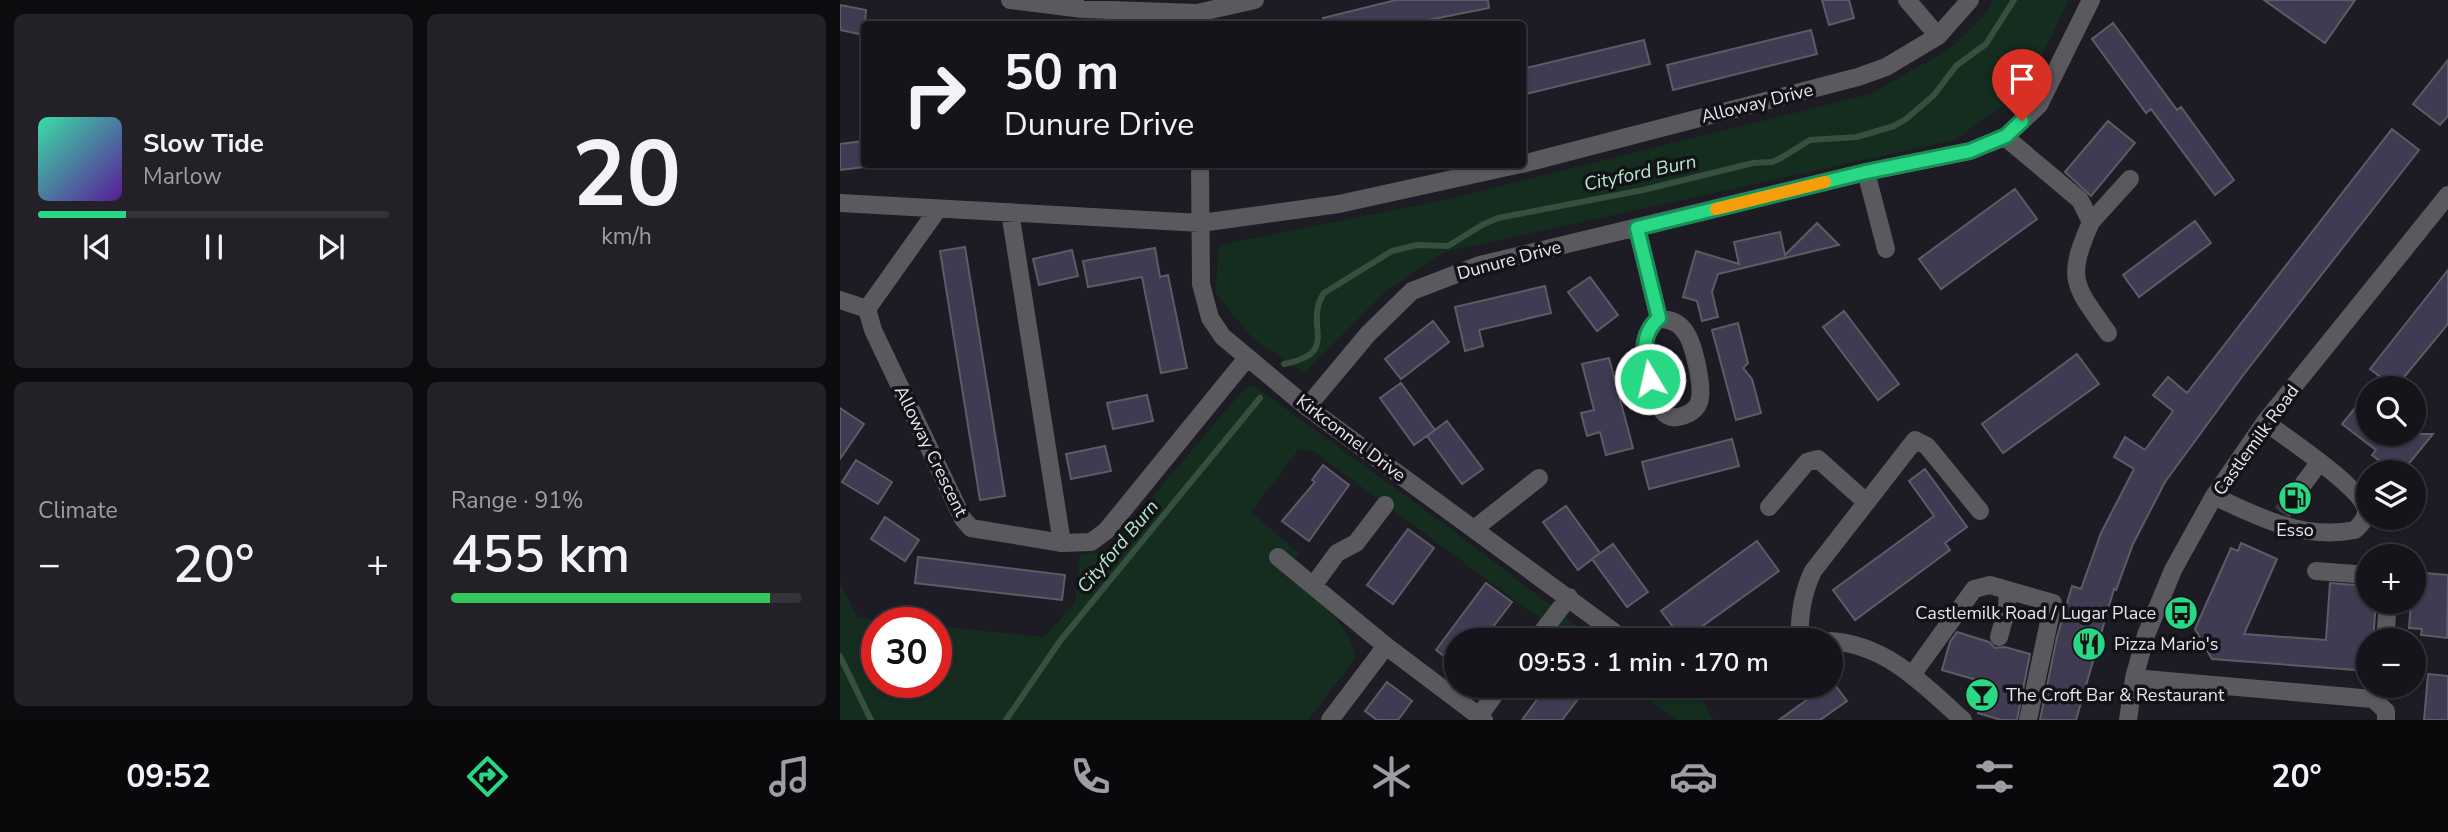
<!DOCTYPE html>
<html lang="en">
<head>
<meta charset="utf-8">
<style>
	:root { --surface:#16141a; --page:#232127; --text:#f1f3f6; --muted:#9e9ea2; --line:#353339; --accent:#28d885 }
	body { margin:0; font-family:"Nunito Sans",sans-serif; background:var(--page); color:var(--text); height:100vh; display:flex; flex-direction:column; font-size:26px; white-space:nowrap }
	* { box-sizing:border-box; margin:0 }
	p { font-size:23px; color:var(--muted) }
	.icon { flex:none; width:38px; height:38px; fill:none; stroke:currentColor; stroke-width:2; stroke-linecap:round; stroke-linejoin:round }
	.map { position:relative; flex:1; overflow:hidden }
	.drawer { display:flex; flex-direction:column; gap:14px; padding:14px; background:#0c0b0e; width:840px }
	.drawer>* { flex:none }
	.top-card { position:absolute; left:21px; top:21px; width:665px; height:147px; border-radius:7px; box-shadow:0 2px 5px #0004,0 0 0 2px var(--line); background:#16141a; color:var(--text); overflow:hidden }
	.controls { position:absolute; left:1516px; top:376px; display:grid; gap:14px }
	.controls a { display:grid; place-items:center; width:70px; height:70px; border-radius:50%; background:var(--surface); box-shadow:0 2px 5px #0004,0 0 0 2px var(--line); font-size:35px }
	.speed { position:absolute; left:21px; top:607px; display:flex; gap:14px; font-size:35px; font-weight:700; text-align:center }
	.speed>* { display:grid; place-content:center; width:91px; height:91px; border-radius:50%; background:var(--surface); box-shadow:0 2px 5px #0004,0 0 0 2px var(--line); line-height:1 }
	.speed .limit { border:10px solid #d22; background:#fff; color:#111 }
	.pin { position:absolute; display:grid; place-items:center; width:60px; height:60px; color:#fff; margin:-72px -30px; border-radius:50% 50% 50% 0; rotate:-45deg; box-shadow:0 0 7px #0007 }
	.pin .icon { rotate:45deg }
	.me { position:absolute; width:77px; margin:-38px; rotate:351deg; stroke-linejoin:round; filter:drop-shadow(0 0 5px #0008) }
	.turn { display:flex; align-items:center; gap:24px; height:147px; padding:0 28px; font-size:32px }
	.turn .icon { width:91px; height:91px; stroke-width:2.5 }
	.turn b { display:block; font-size:49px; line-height:60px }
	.big { font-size:52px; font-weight:600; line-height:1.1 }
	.drawer .card { flex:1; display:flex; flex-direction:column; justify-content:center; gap:10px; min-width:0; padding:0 24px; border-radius:10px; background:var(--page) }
	.drawer .dial { align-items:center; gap:0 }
	.dial b { font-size:91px; line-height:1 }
	.song { display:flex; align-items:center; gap:21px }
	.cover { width:84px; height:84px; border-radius:10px; background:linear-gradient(135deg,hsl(160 70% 55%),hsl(270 70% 35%)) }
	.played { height:7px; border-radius:4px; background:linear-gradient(90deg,var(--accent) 25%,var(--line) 25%) }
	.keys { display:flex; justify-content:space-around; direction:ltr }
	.heat { display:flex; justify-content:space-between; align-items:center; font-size:38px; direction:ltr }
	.charge { height:10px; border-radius:5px; background:linear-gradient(90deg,#34c759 91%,var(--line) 0) }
	.drawer .tiles { flex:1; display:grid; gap:14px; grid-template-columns:repeat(2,1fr) }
	.trip { position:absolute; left:604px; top:628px; width:399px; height:70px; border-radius:35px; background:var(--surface); box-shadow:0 2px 5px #0004,0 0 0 2px var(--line); font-weight:600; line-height:70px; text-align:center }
	.menu { display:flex; height:112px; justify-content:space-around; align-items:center; background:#09080a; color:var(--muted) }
	.menu .icon { width:49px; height:49px }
	.menu .active { color:var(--accent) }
	.menu b { font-size:32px; color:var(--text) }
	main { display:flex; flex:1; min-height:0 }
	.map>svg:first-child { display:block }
	.green { fill:#142d1e }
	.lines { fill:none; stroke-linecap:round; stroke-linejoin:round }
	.stream { stroke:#35503f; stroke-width:6 }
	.building { fill:#403a53; stroke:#5d5b64; stroke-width:2 }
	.minor-tunnel { stroke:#3b3941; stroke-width:18; stroke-dasharray:18 9; stroke-linecap:butt }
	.minor { stroke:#5a595d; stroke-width:18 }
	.route-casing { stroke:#1a8c56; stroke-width:18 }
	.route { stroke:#28d885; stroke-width:12 }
	.slow { stroke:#f59e0b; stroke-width:12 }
	.labels { text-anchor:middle; stroke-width:7; stroke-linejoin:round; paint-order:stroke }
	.street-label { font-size:18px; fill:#e7e6eb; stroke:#141219 }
	.poi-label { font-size:18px; fill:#e7e6eb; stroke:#141219; text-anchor:start }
	.water-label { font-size:19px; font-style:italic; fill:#b4ebc7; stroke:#141219 }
</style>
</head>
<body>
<main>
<section class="drawer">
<div class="tiles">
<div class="card">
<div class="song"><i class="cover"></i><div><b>Slow Tide</b><p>Marlow</p></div></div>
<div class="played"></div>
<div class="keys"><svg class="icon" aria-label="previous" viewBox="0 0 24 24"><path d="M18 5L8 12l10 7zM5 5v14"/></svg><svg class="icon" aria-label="pause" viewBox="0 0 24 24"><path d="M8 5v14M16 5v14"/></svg><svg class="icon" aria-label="next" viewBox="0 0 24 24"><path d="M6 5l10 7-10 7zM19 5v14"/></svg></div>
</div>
<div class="card dial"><b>20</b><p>km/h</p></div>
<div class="card"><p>Climate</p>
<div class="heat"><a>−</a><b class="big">20°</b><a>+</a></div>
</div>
<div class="card"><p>Range · 91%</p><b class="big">455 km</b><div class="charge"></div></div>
</div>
</section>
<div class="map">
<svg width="1608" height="720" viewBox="0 0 1608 720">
	<rect width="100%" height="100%" fill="#1d1b23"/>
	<!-- green -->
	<path class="green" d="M1153 0H1229L1199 62 1162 106 1115 140 605 252 544 293 464 373 414 340 375 293 379 245 604 200 1030 94 1110 49 1148 11Z
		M413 385 615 532 756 640H729L473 451 459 449 411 512 460 554 455 559 441 548 430 562C464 588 506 614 516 658L468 720H0V583L18 618 69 623H37V682H96V626L204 637 235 603 240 555 267 550 404 389Z
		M790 686H840L859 691 873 720H838Z"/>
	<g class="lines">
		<!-- stream -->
		<path class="stream" d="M444 364C503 352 462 326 484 293L552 251 577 245 608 246 642 225 658 218 803 190 913 163 932 162 941 158 970 140 1017 137 1054 126 1066 119 1094 95 1116 66 1146 44 1174 0
			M0 656 31 720
			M166 720 220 641 420 398"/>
	</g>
	<!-- building -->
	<path class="building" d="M556 0H648L649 8 568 24H483V18Z
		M982 0H1009L1014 18 989 25Z
		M1424 0H1515L1485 43Z
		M0 5 26 10 24 35 0 30Z
		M1273 23 1337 110 1341 107 1394 180 1375 195 1311 109 1306 113 1252 39Z
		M971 30 977 54 833 90 827 65Z
		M804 40 810 64 682 95V69Z
		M1608 60V116L1600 125 1573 104Z
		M1268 121 1295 143 1251 196 1225 172Z
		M1552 129 1579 150 1404 374 1325 482 1293 544 1276 590 1274 589 1236 720H1200L1217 637 1232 586 1241 589 1261 533 1294 469 1274 457 1285 437 1305 450 1333 411 1313 395 1328 377 1347 393Z
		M24 141V167L0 170V144Z
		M1175 189 1197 219 1101 289 1079 259Z
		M1355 221 1371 243 1299 297 1283 275Z
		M977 223 999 245 878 274 872 292 878 317 862 321 857 301 843 297 856 251 899 264 894 242 940 232 945 255Z
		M125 247 165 496 140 500 100 251Z
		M315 248 320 277 328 275 347 368 321 373 302 277 248 287 243 261Z
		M232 250 238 276 199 285 193 259Z
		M1608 270V324L1555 388 1530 369Z
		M750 277 778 315 757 331 728 292Z
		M705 286 711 313 639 330 643 346 625 351 615 307Z
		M1004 311 1059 384 1038 400 983 327Z
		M593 321 609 342 561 379 545 359Z
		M898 323 908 363 903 368 912 379 921 413 896 420 872 330Z
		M1237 354 1259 384 1163 453 1142 424Z
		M769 358 793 448 766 455 760 432 747 436 741 413 754 410 742 364Z
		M561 383 595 430 574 445 540 398Z
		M1528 392V434H1593L1562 472H1554L1532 455 1536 450 1502 424Z
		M307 395 313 421 273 429 267 403Z
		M0 408 24 424 0 459Z
		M607 421 643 469 622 484 587 436Z
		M892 439 899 466 809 489 802 462Z
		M265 446 271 471 231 479 226 454Z
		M16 460 52 482 38 504 2 482Z
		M483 465 509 485 469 541 442 521 475 482 472 480Z
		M1085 469 1127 527 1105 543 1110 550 1015 620 993 590 1094 516 1069 481Z
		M726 506 760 553 738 570 703 522Z
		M45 517 79 540 65 561 31 539Z
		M568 529 594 548 553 604 527 585Z
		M917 541 939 571 843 640 821 611Z
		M1401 543 1437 559 1404 634 1486 640 1490 583 1528 586V602H1536L1533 640H1528V671L1372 659 1355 629 1391 548 1398 551Z
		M773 544 808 592 787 607 752 559Z
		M78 557 225 575 222 600 75 583Z
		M1573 572 1608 575 1607 638 1581 635 1582 629 1569 628 1571 602H1573Z
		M646 583 672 602 643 640H616V665L596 650Z
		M1117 632 1149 642 1155 648 1165 647 1190 654 1177 720H1161L1138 713 1147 683 1102 670 1110 642Z
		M1588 674 1608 676V720H1584Z
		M992 681 1007 701 980 720H939L986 686H990Z
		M547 682 572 701 558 720H537L525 711Z
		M707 686H748L722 720H682Z"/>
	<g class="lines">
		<!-- minor-tunnel -->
		<path class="minor-tunnel" d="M1442 513 1464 483"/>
		<!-- minor -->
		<path class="minor" d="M170 0 243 9 357 13 415 0
			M1067 0 1098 36
			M1165 137 1240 200 1251 222C1226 279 1233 284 1268 333
			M360 164 361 284 370 318 383 337 467 407 785 640
			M682 164 1018 77 1046 67 1098 36 1130 0
			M1026 172 1046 249
			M0 203 361 223 499 204 681 164
			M170 212 222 543
			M1251 222 1290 179
			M797 228 819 319C830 319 840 323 846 333 854 345 864 389 859 402 856 411 848 415 838 417 813 423 801 359 805 341 807 332 812 324 819 319
			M0 300 27 309 33 330 123 519 131 528 222 543 251 542 266 531 407 358
			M27 309 98 209
			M467 407 528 334 572 291 640 265 1026 172 1130 151 1165 137 1199 105 1251 0
			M1464 483 1479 463
			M1374 496C1420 518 1463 540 1515 530 1520 525 1526 519 1526 512 1526 490 1445 437 1425 422
			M929 507 967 462 978 459 1026 502
			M634 529 699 478
			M438 557 546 646
			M1476 571 1528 575
			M473 586 497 553 516 543 545 505
			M1159 637 1167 608 1168 590
			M696 640 729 597
			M959 640C960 614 962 594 973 571L1075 440 1087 446 1140 511
			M1545 640 1548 602
			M990 641C1046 644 1084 685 1123 720
			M1072 675 1134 589 1150 585 1213 603 1188 720
			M1294 678 1533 699 1546 711V720
			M639 716 661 686
			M490 720 546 646 644 720
			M1288 720 1294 678 1306 635 1333 570 1374 496 1425 422 1608 195"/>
	</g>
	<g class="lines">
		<!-- route casing -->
		<g class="route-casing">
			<path id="route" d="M810 379C805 357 799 335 819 318L797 228 1026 172 1130 151 1166 136 1182 121"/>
		</g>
		<!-- route -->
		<use href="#route" class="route"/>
		<!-- slow -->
		<path class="slow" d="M876 209 985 182"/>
	</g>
	<!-- icons -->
	<defs>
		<g id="fuel-disc" transform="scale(1.75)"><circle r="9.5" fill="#28d885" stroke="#141219"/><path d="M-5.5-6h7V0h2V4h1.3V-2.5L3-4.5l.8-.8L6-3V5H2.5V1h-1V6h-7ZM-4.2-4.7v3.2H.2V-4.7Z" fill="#111"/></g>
		<g id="bus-disc" transform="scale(1.75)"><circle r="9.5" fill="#28d885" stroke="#141219"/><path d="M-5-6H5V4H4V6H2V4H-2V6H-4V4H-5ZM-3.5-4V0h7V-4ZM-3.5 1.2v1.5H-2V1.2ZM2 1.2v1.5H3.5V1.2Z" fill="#111"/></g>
		<g id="restaurant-disc" transform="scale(1.75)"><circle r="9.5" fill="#28d885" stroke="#141219"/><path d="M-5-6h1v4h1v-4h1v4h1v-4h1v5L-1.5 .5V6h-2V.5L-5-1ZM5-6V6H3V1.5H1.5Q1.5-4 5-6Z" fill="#111"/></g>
		<g id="bar-disc" transform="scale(1.75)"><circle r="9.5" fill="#28d885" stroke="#141219"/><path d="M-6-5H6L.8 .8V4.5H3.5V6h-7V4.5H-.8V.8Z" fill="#111"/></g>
	</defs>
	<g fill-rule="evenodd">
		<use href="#fuel-disc" x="1455" y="498"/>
		<use href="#bus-disc" x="1341" y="613"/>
		<use href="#restaurant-disc" x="1249" y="644"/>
		<use href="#bar-disc" x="1142" y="695"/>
	</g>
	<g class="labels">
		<!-- street labels -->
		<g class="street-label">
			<text transform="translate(917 103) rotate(-14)" y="6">Alloway Drive</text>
			<text transform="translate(669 260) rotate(-15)" y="6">Dunure Drive</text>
			<text transform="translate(511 438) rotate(37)" y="6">Kirkconnel Drive</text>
			<text transform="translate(1416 440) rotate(-54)" y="6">Castlemilk Road</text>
			<text transform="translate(91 451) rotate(64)" y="6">Alloway Crescent</text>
		</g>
		<!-- poi labels -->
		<g class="poi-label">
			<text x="1455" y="536" text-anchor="middle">Esso</text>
			<text x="1316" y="619" text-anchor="end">Castlemilk Road / Lugar Place</text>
			<text x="1274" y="650">Pizza Mario's</text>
			<text x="1166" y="701">The Croft Bar &amp; Restaurant</text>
		</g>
		<!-- water labels -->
		<g class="water-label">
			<text transform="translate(800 172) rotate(-12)" y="7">Cityford Burn</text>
			<text transform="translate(277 546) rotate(-50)" y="7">Cityford Burn</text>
		</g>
	</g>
</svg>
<div class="controls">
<a><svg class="icon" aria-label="search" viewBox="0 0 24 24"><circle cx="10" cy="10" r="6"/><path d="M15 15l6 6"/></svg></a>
<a><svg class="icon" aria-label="layers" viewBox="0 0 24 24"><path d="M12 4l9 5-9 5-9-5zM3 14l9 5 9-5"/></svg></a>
<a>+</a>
<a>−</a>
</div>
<div class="speed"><div class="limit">30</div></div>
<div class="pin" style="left:1182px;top:121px;background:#d93025"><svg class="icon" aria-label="arrive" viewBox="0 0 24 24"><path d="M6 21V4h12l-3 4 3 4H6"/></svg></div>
<svg class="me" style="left:810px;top:379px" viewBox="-20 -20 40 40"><circle r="17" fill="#28d885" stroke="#fff" stroke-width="3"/><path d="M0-11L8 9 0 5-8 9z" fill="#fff"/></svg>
<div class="trip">09:53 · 1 min · 170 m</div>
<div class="top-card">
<div class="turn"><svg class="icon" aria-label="right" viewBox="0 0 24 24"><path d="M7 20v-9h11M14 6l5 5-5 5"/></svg><div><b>50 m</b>Dunure Drive</div></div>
</div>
</div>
</main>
<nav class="menu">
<b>09:52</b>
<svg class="icon active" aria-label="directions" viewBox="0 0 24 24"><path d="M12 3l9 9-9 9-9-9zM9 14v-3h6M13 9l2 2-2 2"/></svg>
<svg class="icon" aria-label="music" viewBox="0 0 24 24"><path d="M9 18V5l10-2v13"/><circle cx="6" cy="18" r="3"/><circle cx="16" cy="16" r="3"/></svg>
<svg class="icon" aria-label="phone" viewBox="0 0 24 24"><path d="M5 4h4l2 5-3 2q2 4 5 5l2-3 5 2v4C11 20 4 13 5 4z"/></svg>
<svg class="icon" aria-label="climate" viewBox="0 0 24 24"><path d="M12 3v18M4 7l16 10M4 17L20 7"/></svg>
<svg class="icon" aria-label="car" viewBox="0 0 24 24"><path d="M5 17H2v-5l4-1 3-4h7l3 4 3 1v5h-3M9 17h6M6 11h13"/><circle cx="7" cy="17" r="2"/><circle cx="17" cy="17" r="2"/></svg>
<svg class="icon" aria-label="filters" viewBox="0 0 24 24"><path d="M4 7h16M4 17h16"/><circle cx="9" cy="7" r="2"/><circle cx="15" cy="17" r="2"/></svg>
<b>20°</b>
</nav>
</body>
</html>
